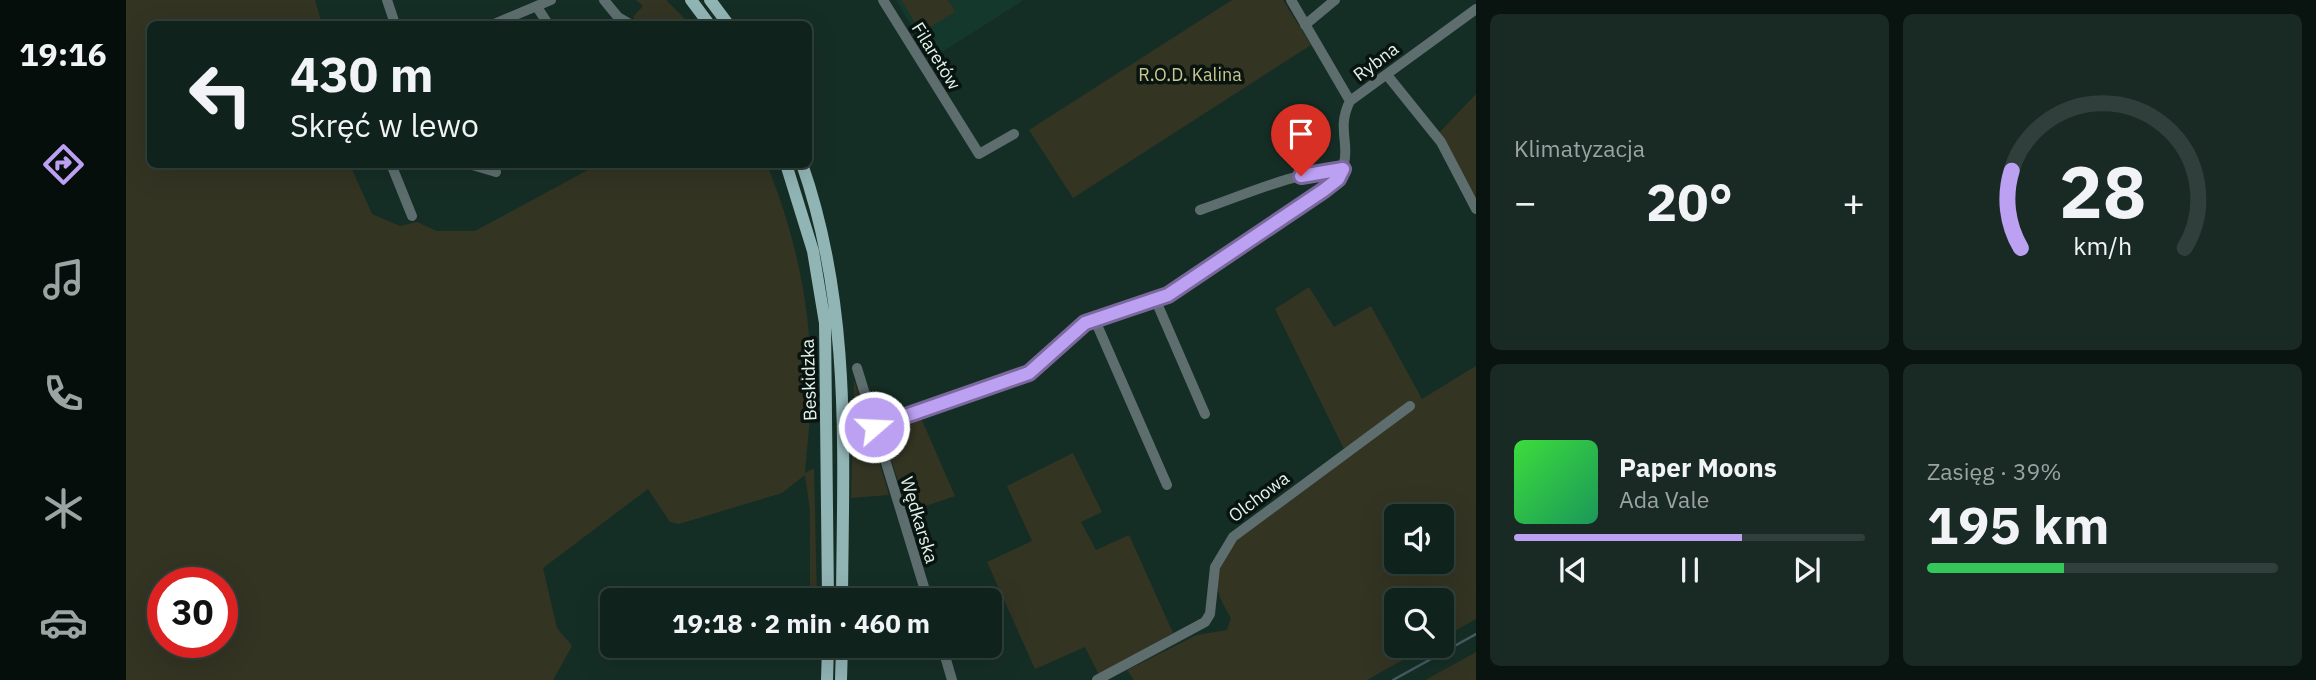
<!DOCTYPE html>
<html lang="pl">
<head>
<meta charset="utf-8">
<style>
	:root { --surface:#10221c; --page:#192a25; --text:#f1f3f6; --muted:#9ca4a3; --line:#303f3b; --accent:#bca0f2 }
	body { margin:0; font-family:"IBM Plex Sans",sans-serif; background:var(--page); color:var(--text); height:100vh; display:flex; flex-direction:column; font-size:26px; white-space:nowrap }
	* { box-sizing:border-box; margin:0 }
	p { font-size:23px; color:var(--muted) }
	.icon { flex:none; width:38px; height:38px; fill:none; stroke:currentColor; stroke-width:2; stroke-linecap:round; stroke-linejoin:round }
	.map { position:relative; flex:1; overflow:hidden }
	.side { display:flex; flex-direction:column; gap:14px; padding:14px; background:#09130f; width:840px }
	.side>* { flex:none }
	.hud { position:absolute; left:21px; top:21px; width:665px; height:147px; border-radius:10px; box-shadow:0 7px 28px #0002,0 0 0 2px var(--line); background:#10221c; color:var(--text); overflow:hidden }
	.buttons { position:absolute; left:1258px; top:504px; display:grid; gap:14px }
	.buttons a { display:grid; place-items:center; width:70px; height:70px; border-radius:10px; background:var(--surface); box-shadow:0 7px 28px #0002,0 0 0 2px var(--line); font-size:35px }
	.speed { position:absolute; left:21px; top:567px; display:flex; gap:14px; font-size:35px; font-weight:700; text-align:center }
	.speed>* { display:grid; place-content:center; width:91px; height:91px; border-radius:50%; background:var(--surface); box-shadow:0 7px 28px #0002,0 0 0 2px var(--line); line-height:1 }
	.speed .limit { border:10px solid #d22; background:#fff; color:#111 }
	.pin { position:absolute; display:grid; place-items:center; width:60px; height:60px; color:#fff; margin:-72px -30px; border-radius:50% 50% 50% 0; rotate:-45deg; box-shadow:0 0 7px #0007 }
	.pin .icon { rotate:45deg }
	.me { position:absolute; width:77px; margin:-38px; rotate:71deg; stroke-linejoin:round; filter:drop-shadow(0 0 5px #0008) }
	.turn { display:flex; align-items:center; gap:24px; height:147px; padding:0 28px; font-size:32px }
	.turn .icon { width:91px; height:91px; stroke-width:2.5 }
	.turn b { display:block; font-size:49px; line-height:60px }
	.big { font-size:52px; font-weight:700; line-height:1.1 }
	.side .card { flex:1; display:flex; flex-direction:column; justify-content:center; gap:10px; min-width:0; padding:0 24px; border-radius:10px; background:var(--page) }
	.side .dial { align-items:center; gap:0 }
	.dial svg { height:182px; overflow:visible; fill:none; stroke:var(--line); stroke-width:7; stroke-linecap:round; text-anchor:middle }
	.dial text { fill:var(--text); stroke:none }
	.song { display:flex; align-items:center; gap:21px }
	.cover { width:84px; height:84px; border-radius:10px; background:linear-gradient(135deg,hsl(120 70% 55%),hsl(150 70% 35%)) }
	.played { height:7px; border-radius:4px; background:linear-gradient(90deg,var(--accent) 65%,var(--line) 65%) }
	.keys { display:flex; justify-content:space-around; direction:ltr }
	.heat { display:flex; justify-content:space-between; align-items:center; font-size:38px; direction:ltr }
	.charge { height:10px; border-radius:5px; background:linear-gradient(90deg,#34c759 39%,var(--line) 0) }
	.side .tiles { flex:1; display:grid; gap:14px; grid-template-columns:repeat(2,1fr) }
	.trip { position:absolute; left:474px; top:588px; width:402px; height:70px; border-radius:10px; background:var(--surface); box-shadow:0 7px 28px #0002,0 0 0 2px var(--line); font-weight:700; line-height:70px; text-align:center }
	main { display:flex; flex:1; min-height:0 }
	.dock { display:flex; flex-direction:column; width:126px; justify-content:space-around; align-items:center; background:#060e0b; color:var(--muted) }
	.dock .icon { width:49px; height:49px }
	.dock .selected { color:var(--accent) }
	.dock b { font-size:32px; color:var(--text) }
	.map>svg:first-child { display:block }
	.built { fill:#15382c }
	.green { fill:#343423; fill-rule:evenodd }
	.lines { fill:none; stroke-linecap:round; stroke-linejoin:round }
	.stream { stroke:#445c63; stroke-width:2.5 }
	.minor { stroke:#5e6e6f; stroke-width:10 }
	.major { stroke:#91b4b5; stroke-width:12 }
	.route-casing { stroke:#7a689d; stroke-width:18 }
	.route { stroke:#bca0f2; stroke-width:12 }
	.labels { text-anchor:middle; stroke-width:7; stroke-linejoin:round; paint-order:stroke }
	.street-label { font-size:18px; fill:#e3f2eb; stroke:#091410 }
	.park-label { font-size:18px; fill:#c9c78f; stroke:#091410 }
</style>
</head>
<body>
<main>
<nav class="dock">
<b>19:16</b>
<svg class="icon selected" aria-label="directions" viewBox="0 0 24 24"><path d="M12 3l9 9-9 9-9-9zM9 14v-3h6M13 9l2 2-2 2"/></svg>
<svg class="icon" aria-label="music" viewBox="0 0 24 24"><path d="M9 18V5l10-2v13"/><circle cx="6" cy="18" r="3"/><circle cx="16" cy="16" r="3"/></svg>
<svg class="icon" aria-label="phone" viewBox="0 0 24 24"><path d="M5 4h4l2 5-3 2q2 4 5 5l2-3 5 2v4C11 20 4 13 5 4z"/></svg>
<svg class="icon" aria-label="climate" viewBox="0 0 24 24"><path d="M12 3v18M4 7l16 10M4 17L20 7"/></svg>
<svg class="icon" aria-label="car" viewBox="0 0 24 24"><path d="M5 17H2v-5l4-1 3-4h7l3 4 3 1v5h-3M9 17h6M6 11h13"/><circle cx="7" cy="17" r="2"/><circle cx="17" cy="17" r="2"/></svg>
</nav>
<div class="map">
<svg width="1350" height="680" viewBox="0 0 1350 680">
	<rect width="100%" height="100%" fill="#152e25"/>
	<!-- built -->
	<path class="built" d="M770 0H898L805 59Z"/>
	<!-- green -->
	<path class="green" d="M0 0H189L196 24H24V164L224 165 246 214 274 226 291 222 311 231H349L471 165H641C670 236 686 311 685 388 685 416 681 445 679 473L688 468 691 600H684V510L679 475 656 493 553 524 544 522 522 489 417 568 431 628 446 646 427 680H0ZM37 583H96V642H37Z
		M510 0H540L564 24H512L507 17 517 6Z
		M775 0H822L829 12 795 32Z
		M1106 0H1157L1185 45 947 198 903 130Z
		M1350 94V203L1313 133Z
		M1183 287 1208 327 1245 306 1296 399 1350 366V619L1316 638V600H1270V646H1302L1241 680H1008L1001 670 1071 635 1101 630 1105 618C1085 585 1087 577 1107 544L1218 449 1149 309ZM1270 516H1316V562H1270Z
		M728 380 763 495 725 498Z
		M795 418 829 496 782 512 756 431Z
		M947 453 976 512 955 522 970 550 1003 535 1047 633 973 675 959 647 909 669 861 562 906 541 881 486Z
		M1350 652V680H1301V679Z"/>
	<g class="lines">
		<!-- stream -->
		<path class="stream" d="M1267 680 1350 634"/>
		<!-- minor -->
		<path class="minor" d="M261 0 269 24
			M478 0 492 17 504 24
			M757 0 853 154 888 134
			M1165 0 1224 101
			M411 7 422 24
			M368 24 425 0
			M1179 25 1209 0
			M1261 75 1315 142 1350 209
			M265 164 286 216
			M343 164 370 172
			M1074 210C1121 194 1168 172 1217 169
			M1030 301 1079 414
			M968 318 1041 485
			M731 368 802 600
			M748 427 903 373 959 323 1042 295 1198 190C1239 156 1205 138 1224 101L1350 9
			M816 646 826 680
			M971 680 1079 622 1084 614 1089 567 1107 537 1284 406"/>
		<!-- major -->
		<path class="major" d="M565 0 583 24
			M584 0 602 24
			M660 164 687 251 699 323 702 600
			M676 164C726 307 717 452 716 600
			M701 680 702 646
			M715 680 716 646"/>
	</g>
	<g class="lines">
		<!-- route casing -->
		<g class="route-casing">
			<path id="route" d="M748 427 903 373 959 323 1042 295 1198 190 1212 179 1217 169 1175 176"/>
		</g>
		<!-- route -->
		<use href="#route" class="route"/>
	</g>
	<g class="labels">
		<!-- street labels -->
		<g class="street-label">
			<text transform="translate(810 56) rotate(58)" y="6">Filaretów</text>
			<text transform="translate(1250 62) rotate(-37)" y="6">Rybna</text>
			<text transform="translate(683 380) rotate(-92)" y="6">Beskidzka</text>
			<text transform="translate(1133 497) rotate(-37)" y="6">Olchowa</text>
			<text transform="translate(793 520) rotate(73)" y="6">Wędkarska</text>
		</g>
		<!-- park labels -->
		<g class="park-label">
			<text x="1064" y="81">R.O.D. Kalina</text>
		</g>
	</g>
</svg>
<div class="buttons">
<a><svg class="icon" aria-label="sound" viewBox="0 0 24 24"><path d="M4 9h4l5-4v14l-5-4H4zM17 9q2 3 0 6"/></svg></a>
<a><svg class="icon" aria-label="search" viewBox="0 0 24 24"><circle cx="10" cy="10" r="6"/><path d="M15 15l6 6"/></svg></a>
</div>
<div class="speed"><div class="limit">30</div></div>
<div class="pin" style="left:1175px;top:176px;background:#d93025"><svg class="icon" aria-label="arrive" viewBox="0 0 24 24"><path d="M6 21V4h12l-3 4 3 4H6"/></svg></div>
<svg class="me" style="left:748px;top:427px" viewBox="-20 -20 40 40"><circle r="17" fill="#bca0f2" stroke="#fff" stroke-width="3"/><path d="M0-11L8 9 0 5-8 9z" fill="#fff"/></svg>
<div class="trip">19:18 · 2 min · 460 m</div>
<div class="hud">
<div class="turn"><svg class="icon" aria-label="left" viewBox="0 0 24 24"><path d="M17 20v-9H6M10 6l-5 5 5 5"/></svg><div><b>430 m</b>Skręć w lewo</div></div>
</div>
</div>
<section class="side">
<div class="tiles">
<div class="card"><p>Klimatyzacja</p>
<div class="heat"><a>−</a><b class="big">20°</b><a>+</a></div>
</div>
<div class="card dial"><svg viewBox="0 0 100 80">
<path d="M14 69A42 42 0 1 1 86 69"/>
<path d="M14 69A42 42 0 0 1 10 35" stroke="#bca0f2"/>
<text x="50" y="56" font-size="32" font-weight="700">28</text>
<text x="50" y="72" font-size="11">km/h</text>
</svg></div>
<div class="card">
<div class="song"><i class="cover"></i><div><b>Paper Moons</b><p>Ada Vale</p></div></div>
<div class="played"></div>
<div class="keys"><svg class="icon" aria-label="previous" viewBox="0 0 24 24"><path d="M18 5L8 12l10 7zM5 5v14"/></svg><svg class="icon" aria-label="pause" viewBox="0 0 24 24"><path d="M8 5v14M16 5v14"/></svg><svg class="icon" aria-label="next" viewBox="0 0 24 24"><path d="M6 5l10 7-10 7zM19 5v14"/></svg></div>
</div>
<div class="card"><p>Zasięg · 39%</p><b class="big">195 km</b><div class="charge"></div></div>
</div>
</section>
</main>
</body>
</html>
